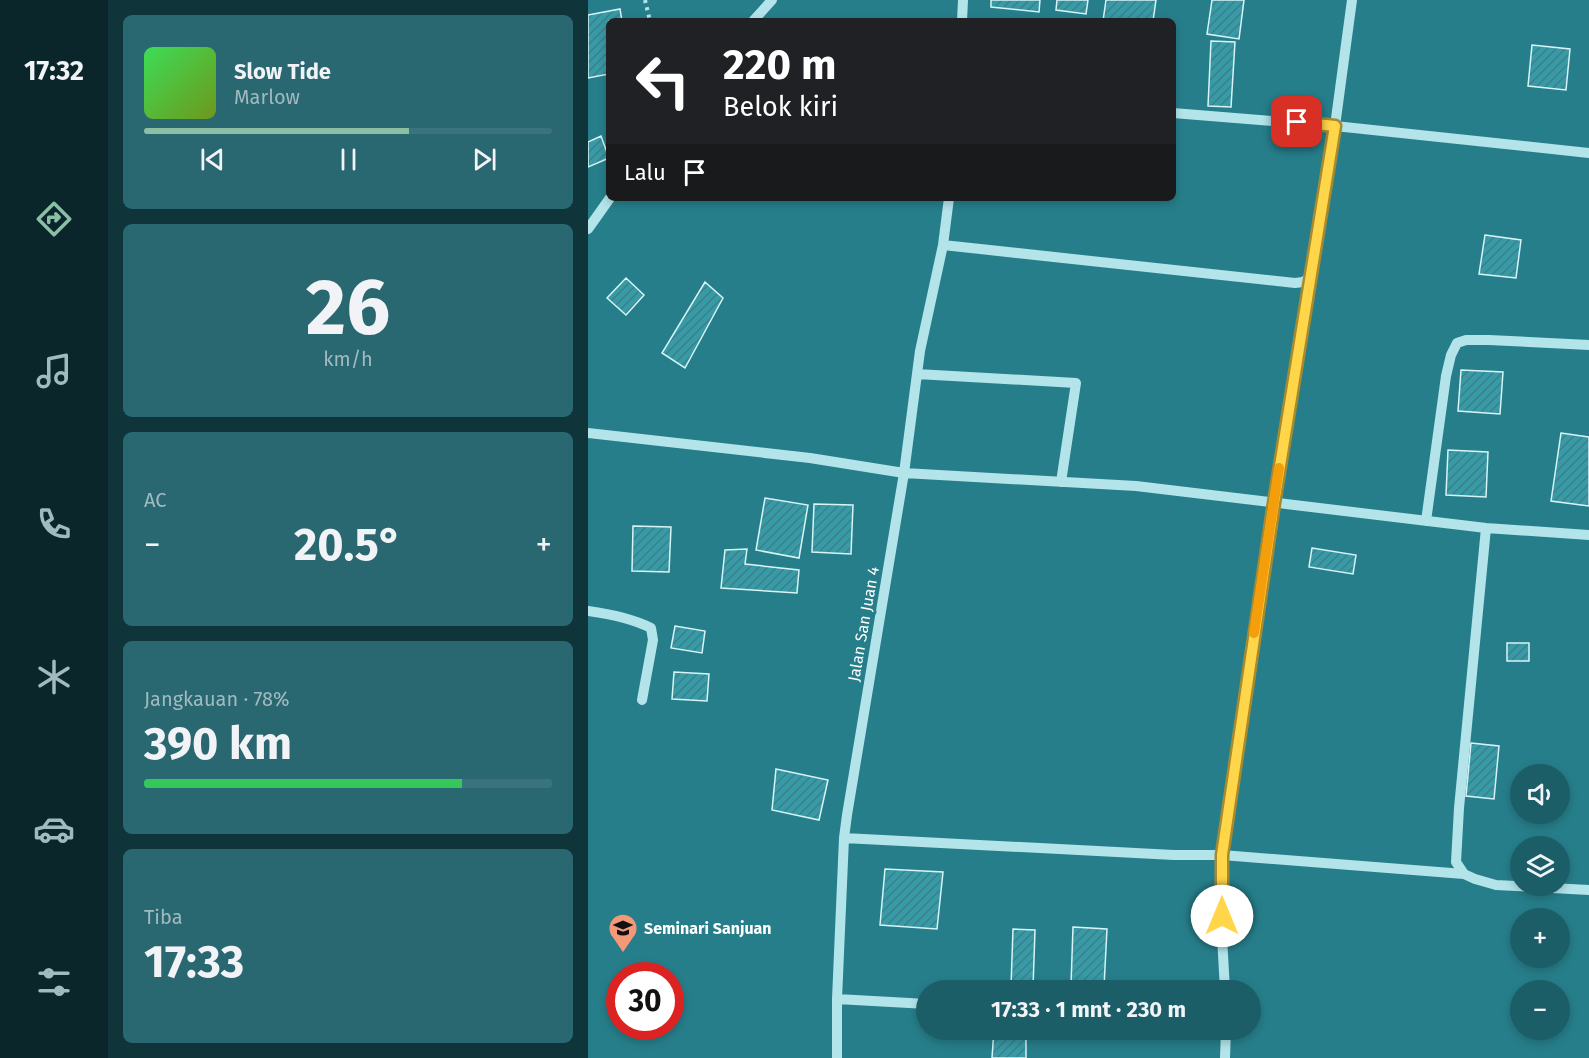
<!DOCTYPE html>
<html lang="id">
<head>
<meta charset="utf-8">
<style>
	:root { --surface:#1c5e68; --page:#296771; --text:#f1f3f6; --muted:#a0bac0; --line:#3a737c; --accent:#8abfa5 }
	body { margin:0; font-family:"Fira Sans",sans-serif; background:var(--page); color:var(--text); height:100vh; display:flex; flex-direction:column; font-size:22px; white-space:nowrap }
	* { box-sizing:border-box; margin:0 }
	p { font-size:20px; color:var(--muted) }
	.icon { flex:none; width:33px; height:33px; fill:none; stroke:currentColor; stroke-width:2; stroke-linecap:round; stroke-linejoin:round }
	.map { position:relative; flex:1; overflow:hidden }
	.details { display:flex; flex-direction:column; gap:15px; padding:15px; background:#0f3439; width:480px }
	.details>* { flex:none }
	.hud { position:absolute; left:18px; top:18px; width:570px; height:183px; border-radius:9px; box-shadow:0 3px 9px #0003; background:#202124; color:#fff; overflow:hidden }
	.tools { position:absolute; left:922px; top:764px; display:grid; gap:12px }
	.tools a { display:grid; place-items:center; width:60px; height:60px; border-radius:50%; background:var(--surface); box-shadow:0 3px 9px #0003; font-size:30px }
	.speed { position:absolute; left:18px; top:962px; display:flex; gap:12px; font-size:30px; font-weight:700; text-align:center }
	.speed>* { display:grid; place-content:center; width:78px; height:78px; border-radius:50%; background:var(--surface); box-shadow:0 3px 9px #0003; line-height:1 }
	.speed .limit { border:9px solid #d22; background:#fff; color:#111 }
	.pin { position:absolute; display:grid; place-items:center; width:51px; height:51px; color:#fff; margin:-26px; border-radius:12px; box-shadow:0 3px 9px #0006 }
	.me { position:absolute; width:66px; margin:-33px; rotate:0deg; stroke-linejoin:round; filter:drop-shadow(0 0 4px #0008) }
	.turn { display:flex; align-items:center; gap:21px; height:126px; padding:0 18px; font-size:27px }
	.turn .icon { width:78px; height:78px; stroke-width:2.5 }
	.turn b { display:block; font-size:42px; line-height:51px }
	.then { display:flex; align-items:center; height:57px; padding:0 18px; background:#0003; gap:12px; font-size:22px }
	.big { font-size:45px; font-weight:700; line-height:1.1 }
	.details .widget { flex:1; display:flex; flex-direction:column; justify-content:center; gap:9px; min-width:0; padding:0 21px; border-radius:9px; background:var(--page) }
	.details .dial { align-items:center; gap:0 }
	.dial b { font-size:78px; line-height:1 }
	.song { display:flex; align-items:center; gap:18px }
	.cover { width:72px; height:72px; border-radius:9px; background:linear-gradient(135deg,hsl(130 70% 55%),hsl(80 70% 35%)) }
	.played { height:6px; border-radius:3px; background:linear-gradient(90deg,var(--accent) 65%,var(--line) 65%) }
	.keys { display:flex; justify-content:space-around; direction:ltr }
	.heat { display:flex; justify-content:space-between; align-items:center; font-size:33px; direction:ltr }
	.charge { height:9px; border-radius:4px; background:linear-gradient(90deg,#34c759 78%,var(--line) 0) }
	.trip { position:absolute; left:328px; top:980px; width:345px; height:60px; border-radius:30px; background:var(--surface); box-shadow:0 3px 9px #0003; font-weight:700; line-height:60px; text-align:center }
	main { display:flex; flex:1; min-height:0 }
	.tab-bar { display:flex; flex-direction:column; width:108px; justify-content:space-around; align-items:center; background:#0b262a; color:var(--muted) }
	.tab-bar .icon { width:42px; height:42px }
	.tab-bar .active { color:var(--accent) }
	.tab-bar b { font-size:27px; color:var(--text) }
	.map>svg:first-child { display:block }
	.building { fill:url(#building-hatch); stroke:#d7f4f7; stroke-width:1.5 }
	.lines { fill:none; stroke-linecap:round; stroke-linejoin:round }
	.path { stroke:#b3e4ea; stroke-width:4; stroke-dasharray:3 4.5; stroke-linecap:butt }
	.minor { stroke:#b3e4ea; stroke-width:10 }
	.route-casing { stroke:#a68a30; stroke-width:15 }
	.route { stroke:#ffd54a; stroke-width:10 }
	.slow { stroke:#f59e0b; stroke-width:10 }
	.labels { text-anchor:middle; stroke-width:6; stroke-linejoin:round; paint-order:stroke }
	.street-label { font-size:16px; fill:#fff; stroke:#267e8a }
	.poi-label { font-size:16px; font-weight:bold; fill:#fff; stroke:#267e8a; text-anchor:start }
</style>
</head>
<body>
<main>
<nav class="tab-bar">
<b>17:32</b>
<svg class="icon active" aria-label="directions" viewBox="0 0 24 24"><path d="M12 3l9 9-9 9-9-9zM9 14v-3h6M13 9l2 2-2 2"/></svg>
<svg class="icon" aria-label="music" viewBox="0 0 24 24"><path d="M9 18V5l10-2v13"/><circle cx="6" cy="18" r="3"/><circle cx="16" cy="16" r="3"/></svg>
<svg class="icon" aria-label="phone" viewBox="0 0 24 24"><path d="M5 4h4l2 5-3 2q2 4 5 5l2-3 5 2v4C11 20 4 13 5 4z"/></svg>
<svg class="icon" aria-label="climate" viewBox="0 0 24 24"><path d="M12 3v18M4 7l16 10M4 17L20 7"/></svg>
<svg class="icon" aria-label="car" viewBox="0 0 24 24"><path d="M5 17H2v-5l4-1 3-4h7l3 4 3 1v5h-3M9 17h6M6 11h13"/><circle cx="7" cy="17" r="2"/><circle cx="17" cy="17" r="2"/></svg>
<svg class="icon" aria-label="filters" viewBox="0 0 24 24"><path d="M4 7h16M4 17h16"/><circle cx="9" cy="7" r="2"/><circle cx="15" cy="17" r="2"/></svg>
</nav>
<section class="details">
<div class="widget">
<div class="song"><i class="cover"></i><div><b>Slow Tide</b><p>Marlow</p></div></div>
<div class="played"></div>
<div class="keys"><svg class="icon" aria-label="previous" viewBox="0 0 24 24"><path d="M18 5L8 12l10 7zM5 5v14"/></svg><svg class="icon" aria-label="pause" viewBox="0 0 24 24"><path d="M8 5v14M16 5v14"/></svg><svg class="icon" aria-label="next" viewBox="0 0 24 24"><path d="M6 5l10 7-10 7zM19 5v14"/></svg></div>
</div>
<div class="widget dial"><b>26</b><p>km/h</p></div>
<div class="widget"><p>AC</p>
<div class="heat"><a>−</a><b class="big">20.5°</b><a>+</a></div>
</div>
<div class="widget"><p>Jangkauan · 78%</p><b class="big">390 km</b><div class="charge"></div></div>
<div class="widget"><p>Tiba</p><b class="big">17:33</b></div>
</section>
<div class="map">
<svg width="1001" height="1058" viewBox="0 0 1001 1058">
	<defs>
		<pattern id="building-hatch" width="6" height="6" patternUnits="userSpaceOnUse" patternTransform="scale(1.5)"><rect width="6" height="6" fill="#369aa7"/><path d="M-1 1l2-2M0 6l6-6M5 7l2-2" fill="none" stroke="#3e7f87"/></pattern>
	</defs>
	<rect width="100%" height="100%" fill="#267e8a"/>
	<!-- building -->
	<path class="building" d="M403 0H452L451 12 403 7Z
		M469 0H500L498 14 468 10Z
		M518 0H568L565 21H515Z
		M624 0H656L651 39 619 34Z
		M32 9 34 21H21V74L0 78V15Z
		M623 41 647 42 643 107 620 106Z
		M944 45 982 49 978 90 940 86Z
		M13 136 21 158 0 167V142Z
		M897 235 933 240 928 278 891 274Z
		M38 278 56 295 38 315 19 298Z
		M117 282 135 298 97 368 74 353Z
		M873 370 915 372 912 414 870 411Z
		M973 433 1001 437V506L963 501Z
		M860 450 900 452 898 497 858 495Z
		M177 498 220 505 211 558 168 550Z
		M226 504 265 505 263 554 224 552Z
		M45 526 83 527 81 572 44 571Z
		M724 548 768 555 765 574 721 567Z
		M159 549 157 564 211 570 209 593 133 588 137 550Z
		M87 626 117 631 114 653 83 648Z
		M919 643H941V661H919Z
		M86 672 121 674 119 701 84 699Z
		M883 743 911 746 906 799 878 796Z
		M188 769 240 780 231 820 184 810Z
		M297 869 355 872 349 929 292 925Z
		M485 927 519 929 516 987 483 985Z
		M425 929 447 930 445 988 423 987Z
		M406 1029H438V1058H404Z"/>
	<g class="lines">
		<!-- path -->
		<path class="path" d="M57 0 62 21"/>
		<!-- minor -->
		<path class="minor" d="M165 21 184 0
			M374 21 375 0
			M585 113 747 126 1001 153
			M0 229 22 198
			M355 245 707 283 715 282 722 277
			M329 374 488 383 473 482
			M0 433 222 458 316 473 548 486 898 528 1001 535
			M838 521 858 376 863 355 869 343 878 340H901L1001 345
			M898 528 871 808 868 862 876 874 887 879 908 885 1001 890
			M0 611C22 614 43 618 63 628L65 640 54 700
			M256 838 586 855H634L876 874
			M637 990 634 937V855L686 503 747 126 764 0
			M249 999 339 1004
			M249 1058V999L256 838 259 815 316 473 332 351 355 245 361 198
			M637 1058 638 1029"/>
	</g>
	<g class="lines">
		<!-- route casing -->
		<g class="route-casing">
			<path id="route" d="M634 916V855L686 503 747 126 709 122"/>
		</g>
		<!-- route -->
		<use href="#route" class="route"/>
		<!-- slow -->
		<path class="slow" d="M666 633 691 468"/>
	</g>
	<!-- icons -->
	<defs>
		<g id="university-pin" transform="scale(1.5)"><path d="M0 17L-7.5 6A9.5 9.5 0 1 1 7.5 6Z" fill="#f39978" stroke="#267e8a"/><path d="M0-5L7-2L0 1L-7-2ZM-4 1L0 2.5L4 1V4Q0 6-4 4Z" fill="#111"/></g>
	</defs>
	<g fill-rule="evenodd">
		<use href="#university-pin" x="35" y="928"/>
	</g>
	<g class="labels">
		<!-- street labels -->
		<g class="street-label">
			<text transform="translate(275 624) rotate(-80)" y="6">Jalan San Juan 4</text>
		</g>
		<!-- poi labels -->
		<g class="poi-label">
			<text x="56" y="934">Seminari Sanjuan</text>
		</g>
	</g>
</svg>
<div class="tools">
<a><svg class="icon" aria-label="sound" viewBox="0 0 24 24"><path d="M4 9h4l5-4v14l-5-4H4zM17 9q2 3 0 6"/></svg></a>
<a><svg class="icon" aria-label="layers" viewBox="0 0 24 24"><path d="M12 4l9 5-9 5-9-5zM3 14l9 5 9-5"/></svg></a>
<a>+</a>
<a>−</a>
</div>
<div class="speed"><div class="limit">30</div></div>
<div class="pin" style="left:709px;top:122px;background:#d93025"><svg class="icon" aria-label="arrive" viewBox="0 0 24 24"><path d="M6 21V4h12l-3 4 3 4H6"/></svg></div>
<svg class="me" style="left:634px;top:916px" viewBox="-20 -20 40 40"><circle r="19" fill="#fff"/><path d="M0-13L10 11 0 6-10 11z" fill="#ffd54a"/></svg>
<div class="trip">17:33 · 1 mnt · 230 m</div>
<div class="hud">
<div class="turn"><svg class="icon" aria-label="left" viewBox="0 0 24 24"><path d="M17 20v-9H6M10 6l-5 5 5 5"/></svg><div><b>220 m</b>Belok kiri</div></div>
<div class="then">Lalu<svg class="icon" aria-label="arrive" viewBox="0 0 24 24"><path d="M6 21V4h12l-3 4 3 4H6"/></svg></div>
</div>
</div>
</main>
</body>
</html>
